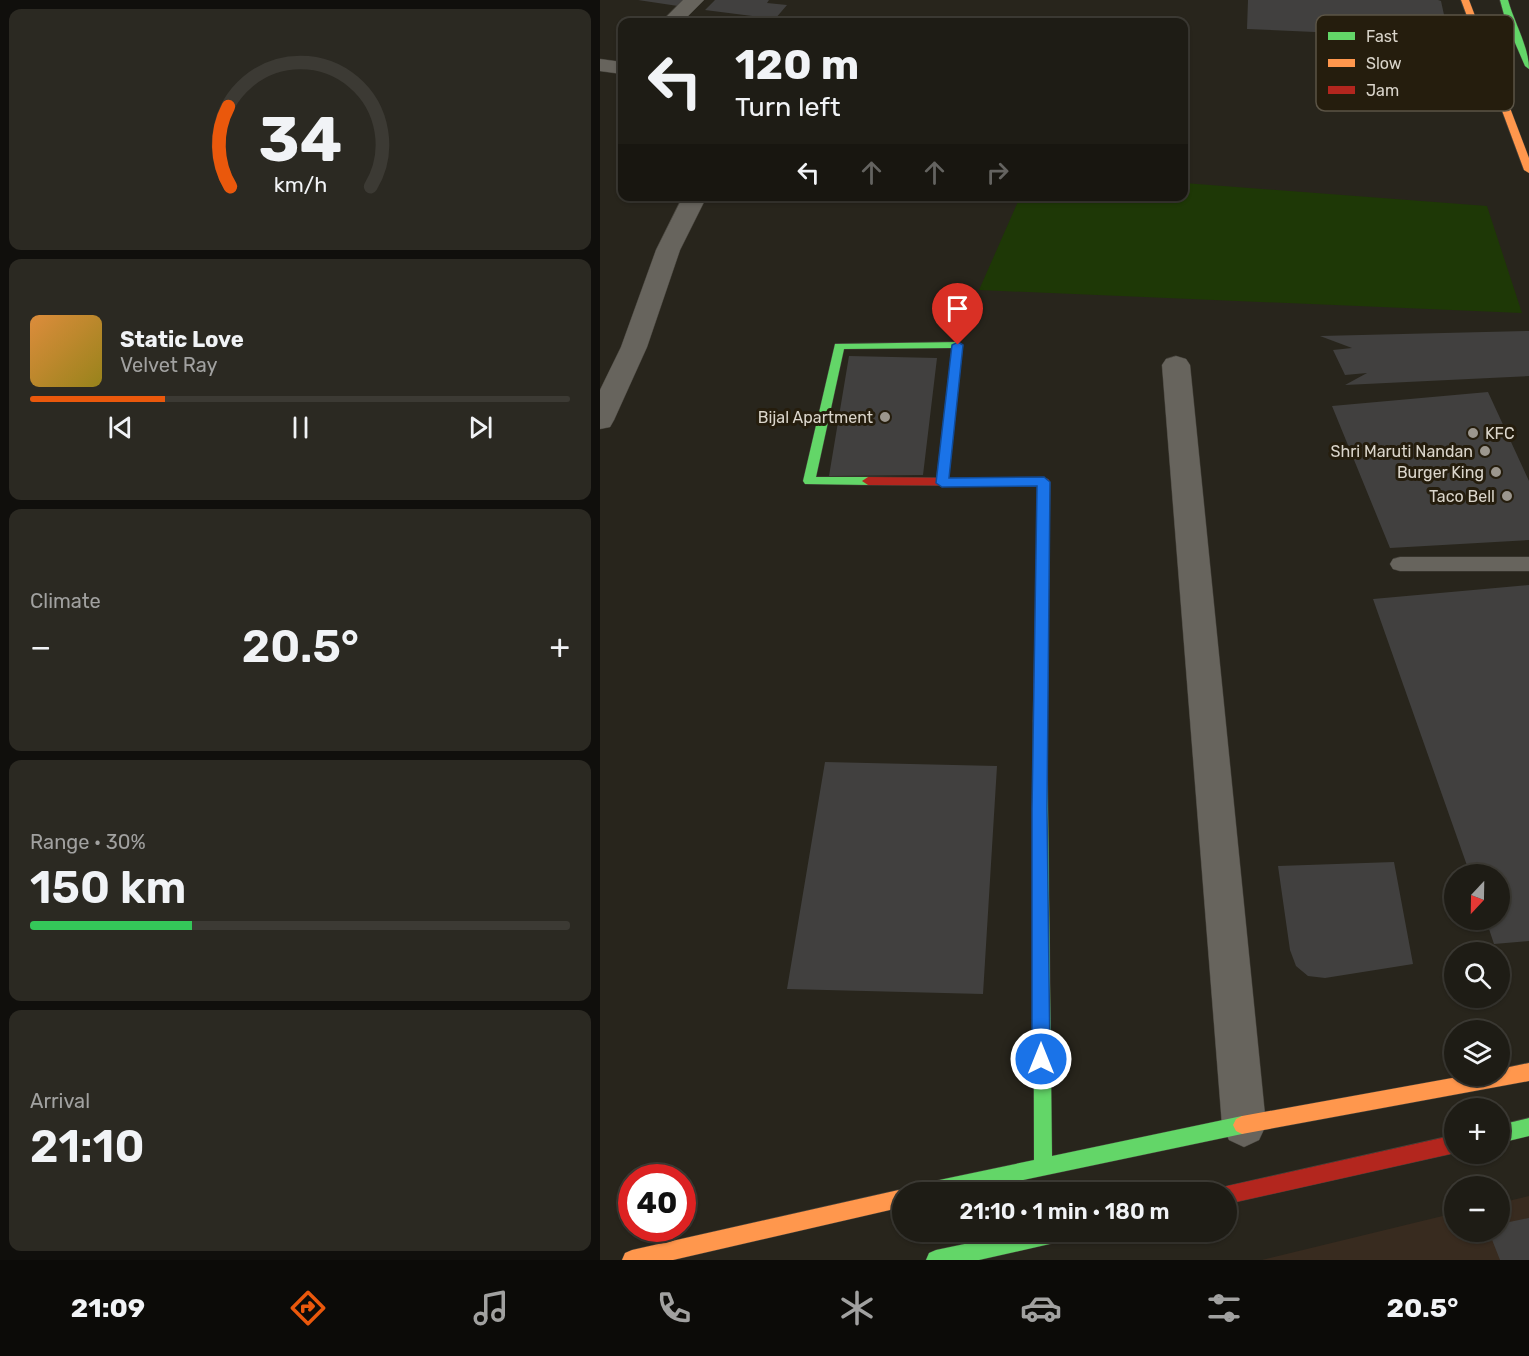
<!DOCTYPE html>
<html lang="en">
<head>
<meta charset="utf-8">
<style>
	:root { --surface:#1e1c15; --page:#2b2922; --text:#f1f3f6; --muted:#a1a1a0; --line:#3c3a34; --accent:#ea580c }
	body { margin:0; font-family:Rubik,sans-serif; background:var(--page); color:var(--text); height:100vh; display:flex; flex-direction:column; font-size:22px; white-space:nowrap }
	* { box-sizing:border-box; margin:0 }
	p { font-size:20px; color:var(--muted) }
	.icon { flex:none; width:33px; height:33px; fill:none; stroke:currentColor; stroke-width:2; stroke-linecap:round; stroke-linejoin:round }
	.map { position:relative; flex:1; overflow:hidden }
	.drawer { display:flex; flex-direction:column; gap:9px; padding:9px; background:#100f0c; width:600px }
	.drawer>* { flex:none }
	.hud { position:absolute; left:18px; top:18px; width:570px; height:183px; border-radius:12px; box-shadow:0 2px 4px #0004,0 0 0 2px var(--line); background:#1e1c15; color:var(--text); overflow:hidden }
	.needle { width:39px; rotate:202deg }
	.tools { position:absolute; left:844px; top:864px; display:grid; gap:12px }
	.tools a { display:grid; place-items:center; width:66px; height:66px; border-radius:50%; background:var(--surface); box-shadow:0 2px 4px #0004,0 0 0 2px var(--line); font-size:30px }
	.speed { position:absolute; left:18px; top:1164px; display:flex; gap:12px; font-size:30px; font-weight:700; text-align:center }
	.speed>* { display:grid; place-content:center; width:78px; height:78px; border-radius:50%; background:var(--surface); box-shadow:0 2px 4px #0004,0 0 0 2px var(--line); line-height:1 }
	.speed .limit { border:9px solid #d22; background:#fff; color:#111 }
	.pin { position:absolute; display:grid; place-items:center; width:51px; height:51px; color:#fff; margin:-62px -26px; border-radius:50% 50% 50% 0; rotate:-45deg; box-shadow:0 0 6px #0007 }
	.pin .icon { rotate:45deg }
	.me { position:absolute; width:66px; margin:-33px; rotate:0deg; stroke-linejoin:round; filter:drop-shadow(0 0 4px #0008) }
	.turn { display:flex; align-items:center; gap:21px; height:126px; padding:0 18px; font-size:27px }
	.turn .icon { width:78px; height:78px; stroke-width:2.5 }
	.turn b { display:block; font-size:42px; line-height:51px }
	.lanes { display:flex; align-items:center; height:57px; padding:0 18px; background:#0003; justify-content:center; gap:30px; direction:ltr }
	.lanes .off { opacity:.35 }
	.big { font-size:45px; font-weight:600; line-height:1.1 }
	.drawer .widget { flex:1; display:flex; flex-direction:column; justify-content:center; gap:9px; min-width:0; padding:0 21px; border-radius:12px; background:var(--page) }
	.drawer .dial { align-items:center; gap:0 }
	.dial svg { height:156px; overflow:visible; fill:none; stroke:var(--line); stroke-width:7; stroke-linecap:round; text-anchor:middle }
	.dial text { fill:var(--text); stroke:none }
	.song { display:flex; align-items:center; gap:18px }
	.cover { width:72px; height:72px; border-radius:9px; background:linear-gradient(135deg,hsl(30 70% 55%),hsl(50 70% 35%)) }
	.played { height:6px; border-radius:3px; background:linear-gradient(90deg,var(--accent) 25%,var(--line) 25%) }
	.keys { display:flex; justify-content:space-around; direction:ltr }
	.heat { display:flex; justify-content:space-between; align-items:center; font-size:33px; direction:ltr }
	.charge { height:9px; border-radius:4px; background:linear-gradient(90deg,#34c759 30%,var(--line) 0) }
	.trip { position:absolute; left:292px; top:1182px; width:345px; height:60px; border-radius:30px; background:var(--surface); box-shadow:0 2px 4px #0004,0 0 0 2px var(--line); font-weight:600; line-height:60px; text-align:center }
	.tab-bar { display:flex; height:96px; justify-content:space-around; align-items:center; background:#0c0b08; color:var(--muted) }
	.tab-bar .icon { width:42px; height:42px }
	.tab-bar .active { color:var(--accent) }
	.tab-bar b { font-size:27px; color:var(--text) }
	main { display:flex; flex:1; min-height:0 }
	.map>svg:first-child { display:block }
	.commercial { fill:#382b1f }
	.green { fill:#1e3806 }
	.building { fill:#41403f }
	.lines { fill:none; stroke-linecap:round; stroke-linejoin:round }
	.lane-casing { stroke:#45423b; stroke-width:1 }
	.street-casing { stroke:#45423b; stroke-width:1 }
	.fast-casing { stroke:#45423b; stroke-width:1 }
	.slow-casing { stroke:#45423b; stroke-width:1 }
	.jam-casing { stroke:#45423b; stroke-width:1 }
	.lane { fill:#67645d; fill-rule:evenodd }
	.street { fill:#67645d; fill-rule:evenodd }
	.fast { fill:#63d668; fill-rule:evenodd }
	.slow { fill:#ff974d; fill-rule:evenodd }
	.jam { fill:#b3261e; fill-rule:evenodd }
	.route { fill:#1a73e8; stroke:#114b97; stroke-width:1.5 }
	.poi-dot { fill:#9c978e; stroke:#251d0d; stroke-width:2 }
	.labels { text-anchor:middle; stroke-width:6; stroke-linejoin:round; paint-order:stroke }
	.poi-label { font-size:16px; fill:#dad5cb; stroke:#251d0d; text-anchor:end }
	.key { fill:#251d0d; stroke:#5b5446; stroke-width:1.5 }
	.key-label { font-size:16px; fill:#dad5cb }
</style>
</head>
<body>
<main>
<section class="drawer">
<div class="widget dial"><svg viewBox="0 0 100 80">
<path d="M14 69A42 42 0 1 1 86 69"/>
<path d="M14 69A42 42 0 0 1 13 28" stroke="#ea580c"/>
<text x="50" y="56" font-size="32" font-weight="700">34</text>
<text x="50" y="72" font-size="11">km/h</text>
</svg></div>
<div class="widget">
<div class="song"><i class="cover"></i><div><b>Static Love</b><p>Velvet Ray</p></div></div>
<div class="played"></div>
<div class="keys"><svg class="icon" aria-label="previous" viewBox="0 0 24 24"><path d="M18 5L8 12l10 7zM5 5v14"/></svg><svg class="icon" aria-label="pause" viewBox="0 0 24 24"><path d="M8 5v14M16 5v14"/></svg><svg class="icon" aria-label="next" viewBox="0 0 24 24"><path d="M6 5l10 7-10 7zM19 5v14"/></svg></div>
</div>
<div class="widget"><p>Climate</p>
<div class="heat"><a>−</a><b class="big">20.5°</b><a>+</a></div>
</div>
<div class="widget"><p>Range · 30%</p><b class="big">150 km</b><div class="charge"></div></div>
<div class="widget"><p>Arrival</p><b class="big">21:10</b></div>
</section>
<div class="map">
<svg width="929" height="1260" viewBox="0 0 929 1260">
	<rect width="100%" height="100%" fill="#28251c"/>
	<!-- commercial -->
	<path class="commercial" d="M929 1196V1260H662L855 1213V1232H900V1203Z"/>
	<!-- green -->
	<path class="green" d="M584 183 887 206 922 313 379 290 420 197 584 196Z"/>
	<!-- building -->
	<path class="building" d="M38 0H84L78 6Z
		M115 0H169L167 3 187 5 175 19 105 10Z
		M648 0H838L841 1 849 38 647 29Z
		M103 17 131 21V22H97Z
		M929 331V376L745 385 767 373 745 375 733 350 752 348 720 336Z
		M249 356 337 358 323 475 229 476Z
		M888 392 929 481V540L790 548 732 406Z
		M929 585V941L894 944 886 920H900V874H870L773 599Z
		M225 762 397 766 383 994 187 989Z
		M794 862 813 964 725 978 708 976 696 966 690 950 678 866Z
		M929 1218V1260H900L889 1232H900V1224Z"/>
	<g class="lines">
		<!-- lane casing -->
		<g class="lane-casing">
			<path id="lane" d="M800 557H929V571H800L793 569 790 564 793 559Z"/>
		</g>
		<!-- street casing -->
		<g class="street-casing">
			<path id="street" d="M83 0H104L82 22H61Z
				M0 59 22 62V74L0 71Z
				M83 196H107L80 250 47 347 14 420 10 427 0 429V390L21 347 56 250Z
				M576 356 586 359 590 365 666 1125 659 1140 644 1147 629 1140 622 1125 562 365 566 359Z"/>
		</g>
		<!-- fast casing -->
		<g class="fast-casing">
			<path id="fast" d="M900 0H908C914 22 929 47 929 69L925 66 906 22Z
				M358 342 363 345 346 486 342 487 336 483 352 348 244 349 216 477H268L274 481 268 485 205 484 203 481 235 344Z
				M440 715 445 717 447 721 452 1156 642 1116 648 1119 651 1125 648 1131 642 1134 366 1192H316L318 1185 325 1183 434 1160 433 721 435 717Z
				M929 1118V1136L900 1143V1125Z
				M422 1232H472L470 1239 463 1241 379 1260H326L329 1253 336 1250Z"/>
		</g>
		<!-- slow casing -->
		<g class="slow-casing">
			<path id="slow" d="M861 0H869L929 158V173L924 170Z
				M929 1063V1081L642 1134 636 1131 633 1125 636 1119 642 1116 863 1076H900V1069Z
				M303 1189 310 1192H303V1207L73 1260H22L25 1253 32 1250Z"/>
		</g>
		<!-- jam casing -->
		<g class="jam-casing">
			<path id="jam" d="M268 477 448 479 450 482 447 721 445 725 440 727 435 725 433 721 438 486 268 485 262 481Z
				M855 1135V1153L627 1204V1192H619L620 1188 627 1186Z"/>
		</g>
		<!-- lane -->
		<use href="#lane" class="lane"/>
		<!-- street -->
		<use href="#street" class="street"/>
		<!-- fast -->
		<use href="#fast" class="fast"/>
		<!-- slow -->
		<use href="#slow" class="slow"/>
		<!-- jam -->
		<use href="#jam" class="jam"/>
	</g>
	<!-- route -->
	<path class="route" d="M358 342 363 345 349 478 444 477 450 482 447 809 450 1059 447 1066 441 1068 435 1066 432 1059V809L437 486 342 487 336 483 352 345Z"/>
	<!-- markers -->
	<g class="poi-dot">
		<circle cx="285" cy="417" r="6"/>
		<circle cx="873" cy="433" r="6"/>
		<circle cx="885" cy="451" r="6"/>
		<circle cx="896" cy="472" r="6"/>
		<circle cx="907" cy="496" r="6"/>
	</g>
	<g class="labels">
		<!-- poi labels -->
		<g class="poi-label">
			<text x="273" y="423">Bijal Apartment</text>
			<text x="885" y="439" text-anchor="start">KFC</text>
			<text x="873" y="457">Shri Maruti Nandan</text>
			<text x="884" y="478">Burger King</text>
			<text x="895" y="502">Taco Bell</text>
		</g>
	</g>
	<!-- legend -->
	<rect x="716" y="15" width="198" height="96" rx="9" class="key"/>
	<rect x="728" y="32" width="27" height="8" fill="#63d668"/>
	<rect x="728" y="59" width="27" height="8" fill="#ff974d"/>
	<rect x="728" y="86" width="27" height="8" fill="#b3261e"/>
	<g class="key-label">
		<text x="766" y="42">Fast</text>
		<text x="766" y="69">Slow</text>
		<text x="766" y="96">Jam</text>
	</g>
</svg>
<div class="tools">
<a><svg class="needle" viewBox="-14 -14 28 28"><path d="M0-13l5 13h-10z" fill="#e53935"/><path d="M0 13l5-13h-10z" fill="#a1a1a0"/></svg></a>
<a><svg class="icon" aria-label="search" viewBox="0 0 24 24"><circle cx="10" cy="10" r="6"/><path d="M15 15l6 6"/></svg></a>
<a><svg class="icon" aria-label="layers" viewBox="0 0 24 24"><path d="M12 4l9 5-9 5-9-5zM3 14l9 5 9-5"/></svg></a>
<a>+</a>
<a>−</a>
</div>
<div class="speed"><div class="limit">40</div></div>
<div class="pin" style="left:358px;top:345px;background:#d93025"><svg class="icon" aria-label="arrive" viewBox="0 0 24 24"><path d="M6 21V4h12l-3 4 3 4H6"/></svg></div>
<svg class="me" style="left:441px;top:1059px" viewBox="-20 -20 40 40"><circle r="17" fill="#1a73e8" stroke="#fff" stroke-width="3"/><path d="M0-11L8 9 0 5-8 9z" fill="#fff"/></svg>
<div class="trip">21:10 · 1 min · 180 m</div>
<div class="hud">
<div class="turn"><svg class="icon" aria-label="left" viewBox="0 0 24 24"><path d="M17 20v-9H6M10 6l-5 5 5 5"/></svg><div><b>120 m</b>Turn left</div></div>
<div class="lanes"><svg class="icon" aria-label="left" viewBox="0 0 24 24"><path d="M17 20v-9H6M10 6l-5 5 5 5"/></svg><svg class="icon off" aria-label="ahead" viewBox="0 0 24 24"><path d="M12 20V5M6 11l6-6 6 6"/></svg><svg class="icon off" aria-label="ahead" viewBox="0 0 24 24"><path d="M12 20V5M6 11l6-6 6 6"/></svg><svg class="icon off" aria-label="right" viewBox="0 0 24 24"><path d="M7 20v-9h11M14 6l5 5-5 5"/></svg></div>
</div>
</div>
</main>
<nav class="tab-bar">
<b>21:09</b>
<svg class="icon active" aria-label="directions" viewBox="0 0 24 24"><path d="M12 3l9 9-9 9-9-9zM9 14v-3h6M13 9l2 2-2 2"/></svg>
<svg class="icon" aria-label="music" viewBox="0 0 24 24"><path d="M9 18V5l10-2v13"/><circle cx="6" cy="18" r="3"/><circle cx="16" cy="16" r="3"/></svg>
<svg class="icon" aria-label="phone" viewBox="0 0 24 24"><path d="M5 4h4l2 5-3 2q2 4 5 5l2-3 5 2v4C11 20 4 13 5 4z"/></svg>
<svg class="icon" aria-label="climate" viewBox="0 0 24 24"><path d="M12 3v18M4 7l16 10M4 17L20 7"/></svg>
<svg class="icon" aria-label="car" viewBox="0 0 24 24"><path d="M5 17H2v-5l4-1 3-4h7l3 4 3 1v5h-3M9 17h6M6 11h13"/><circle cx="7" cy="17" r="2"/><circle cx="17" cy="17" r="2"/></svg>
<svg class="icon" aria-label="filters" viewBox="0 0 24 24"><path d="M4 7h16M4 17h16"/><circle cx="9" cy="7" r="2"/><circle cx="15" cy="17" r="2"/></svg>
<b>20.5°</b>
</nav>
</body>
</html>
